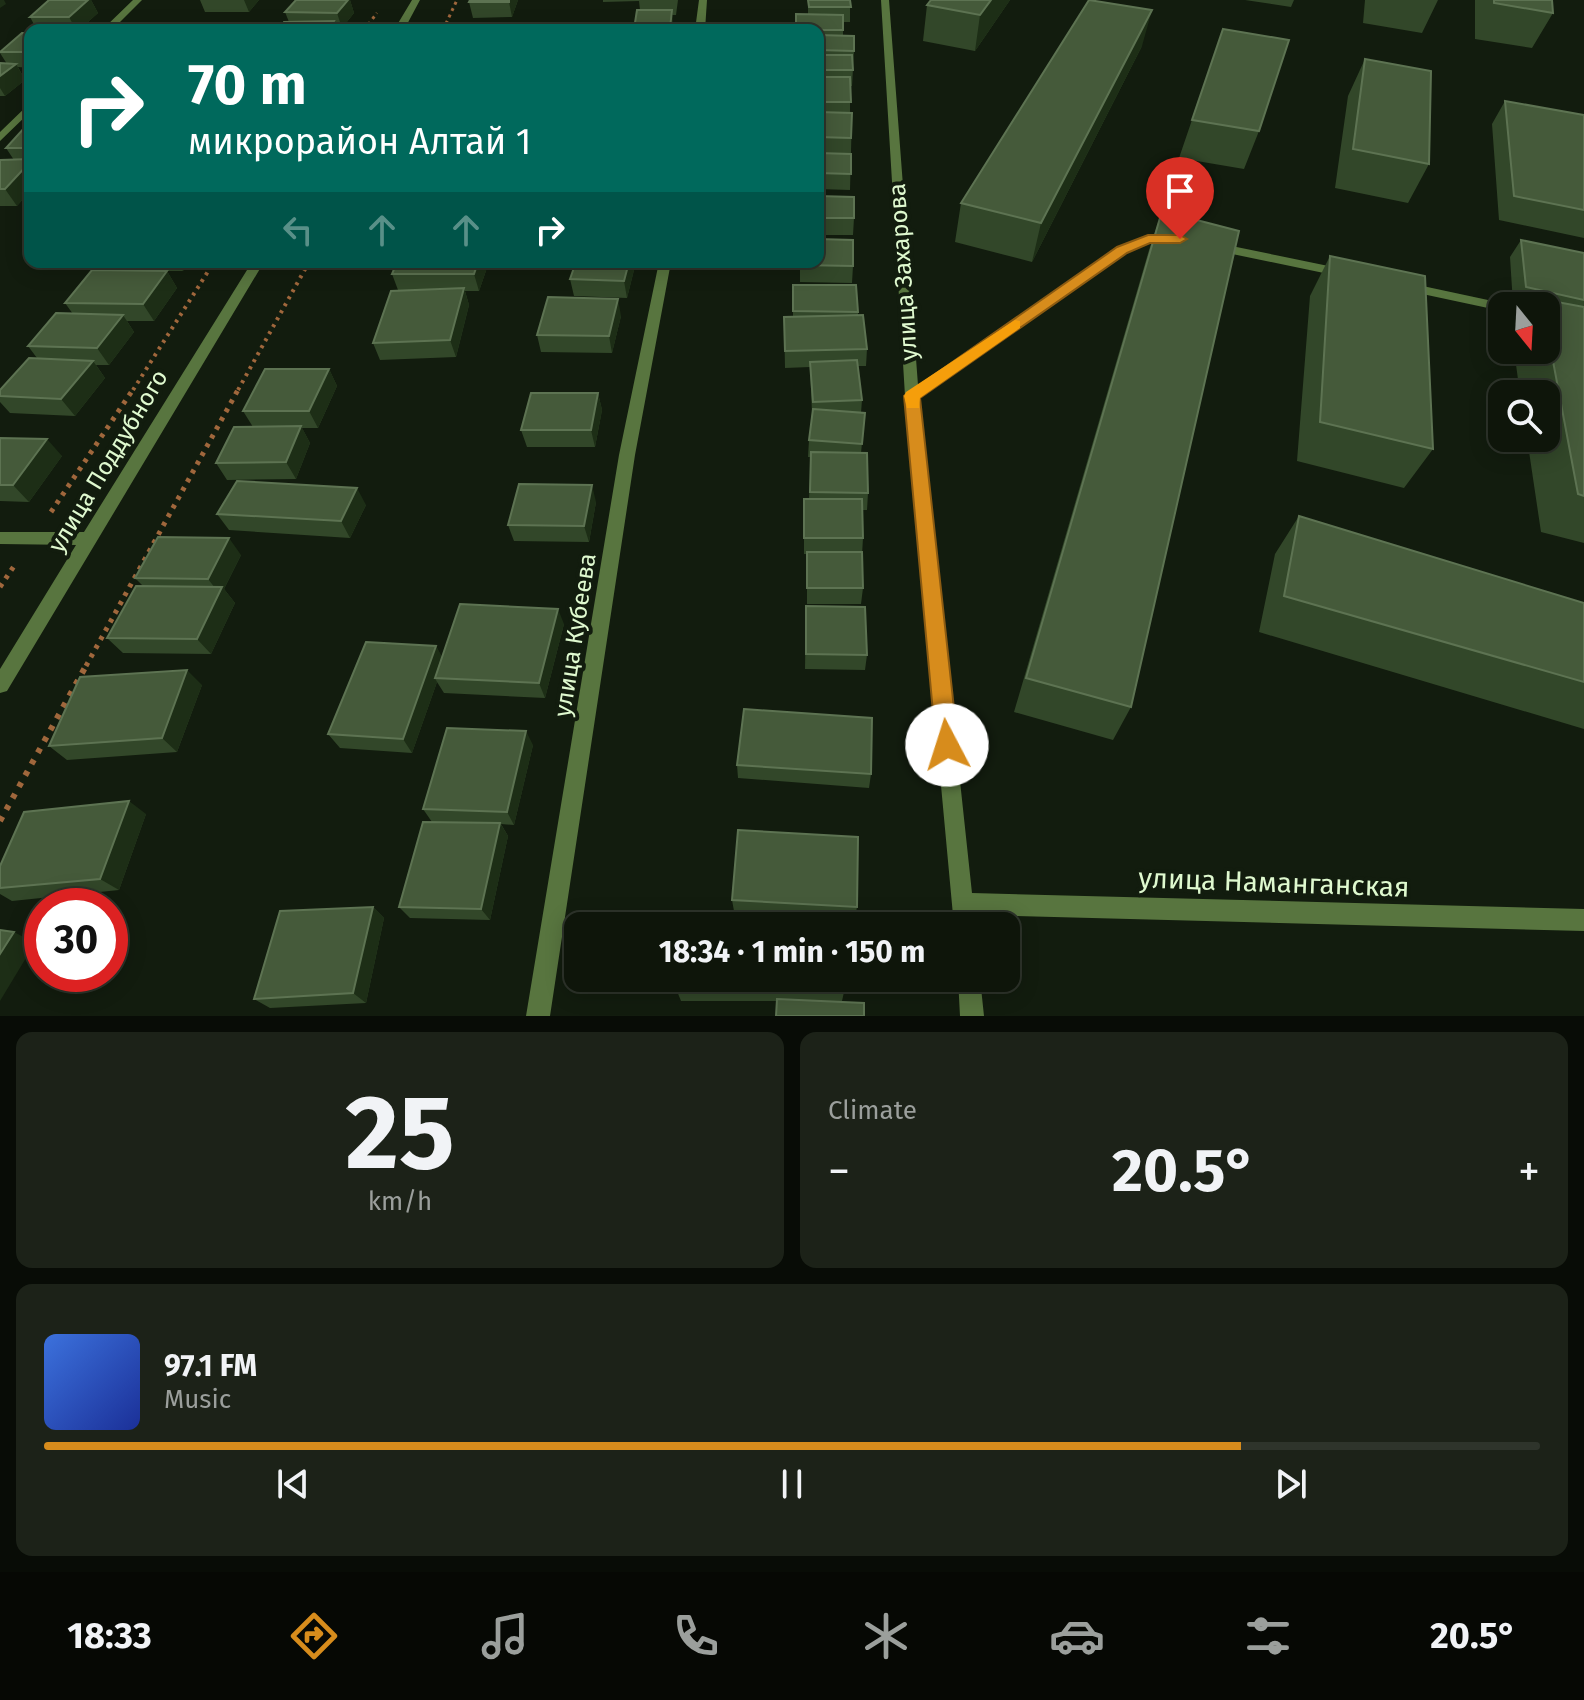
<!DOCTYPE html>
<html lang="en">
<head>
<meta charset="utf-8">
<style>
	:root { --surface:#0e150a; --page:#1c2218; --text:#f1f3f6; --muted:#9b9f9c; --line:#2e342b; --accent:#d78c1c }
	body { margin:0; font-family:"Fira Sans",sans-serif; background:var(--page); color:var(--text); height:100vh; display:flex; flex-direction:column; font-size:30px; white-space:nowrap }
	* { box-sizing:border-box; margin:0 }
	p { font-size:26px; color:var(--muted) }
	.icon { flex:none; width:44px; height:44px; fill:none; stroke:currentColor; stroke-width:2; stroke-linecap:round; stroke-linejoin:round }
	.map { position:relative; height:1016px; overflow:hidden }
	.panel { display:flex; flex-direction:column; gap:16px; padding:16px; background:#080c06; flex:1 }
	.panel>* { flex:none }
	.banner { position:absolute; left:24px; top:24px; width:800px; height:244px; border-radius:16px; box-shadow:0 4px 20px #0003,0 0 0 2px var(--line); background:#00695c; color:#fff; overflow:hidden }
	.needle { width:52px; rotate:162deg }
	.tools { position:absolute; left:1488px; top:292px; display:grid; gap:16px }
	.tools a { display:grid; place-items:center; width:72px; height:72px; border-radius:16px; background:var(--surface); box-shadow:0 4px 20px #0003,0 0 0 2px var(--line); font-size:40px }
	.speed { position:absolute; left:24px; top:888px; display:flex; gap:16px; font-size:40px; font-weight:700; text-align:center }
	.speed>* { display:grid; place-content:center; width:104px; height:104px; border-radius:50%; background:var(--surface); box-shadow:0 4px 20px #0003,0 0 0 2px var(--line); line-height:1 }
	.speed .limit { border:12px solid #d22; background:#fff; color:#111 }
	.pin { position:absolute; display:grid; place-items:center; width:68px; height:68px; color:#fff; margin:-82px -34px; border-radius:50% 50% 50% 0; rotate:-45deg; box-shadow:0 0 8px #0007 }
	.pin .icon { rotate:45deg }
	.me { position:absolute; width:88px; margin:-44px; rotate:355deg; stroke-linejoin:round; filter:drop-shadow(0 0 6px #0008) }
	.turn { display:flex; align-items:center; gap:28px; height:168px; padding:0 32px; font-size:36px }
	.turn .icon { width:104px; height:104px; stroke-width:2.5 }
	.turn b { display:block; font-size:56px; line-height:68px }
	.lanes { display:flex; align-items:center; height:76px; padding:0 32px; background:#0003; justify-content:center; gap:40px; direction:ltr }
	.lanes .off { opacity:.35 }
	.big { font-size:60px; font-weight:700; line-height:1.1 }
	.panel .widget { flex:1; display:flex; flex-direction:column; justify-content:center; gap:12px; min-width:0; padding:0 28px; border-radius:16px; background:var(--page) }
	.panel .dial { align-items:center; gap:0 }
	.dial b { font-size:104px; line-height:1 }
	.song { display:flex; align-items:center; gap:24px }
	.cover { width:96px; height:96px; border-radius:12px; background:linear-gradient(135deg,hsl(220 70% 55%),hsl(230 70% 35%)) }
	.played { height:8px; border-radius:4px; background:linear-gradient(90deg,var(--accent) 80%,var(--line) 80%) }
	.keys { display:flex; justify-content:space-around; direction:ltr }
	.heat { display:flex; justify-content:space-between; align-items:center; font-size:44px; direction:ltr }
	.panel .tiles { flex:1; display:grid; gap:16px; grid-template-columns:1fr 1fr }
	.widget:last-child { grid-column:span 2 }
	.trip { position:absolute; left:564px; top:912px; width:456px; height:80px; border-radius:16px; background:var(--surface); box-shadow:0 4px 20px #0003,0 0 0 2px var(--line); font-weight:700; line-height:80px; text-align:center }
	.tabs { display:flex; height:128px; justify-content:space-around; align-items:center; background:#060804; color:var(--muted) }
	.tabs .icon { width:56px; height:56px }
	.tabs .current { color:var(--accent) }
	.tabs b { font-size:36px; color:var(--text) }
	.map>svg:first-child { display:block }
	.lines { fill:none; stroke-linecap:round; stroke-linejoin:round }
	.path-far3 { stroke:#a0673c; stroke-width:3; stroke-dasharray:3 4; stroke-linecap:butt }
	.path-far2 { stroke:#a0673c; stroke-width:4; stroke-dasharray:3 5; stroke-linecap:butt }
	.path-far1 { stroke:#a0673c; stroke-width:5; stroke-dasharray:4 6; stroke-linecap:butt }
	.path { stroke:#a0673c; stroke-width:6; stroke-dasharray:5 8; stroke-linecap:butt }
	.street { fill:#58753f; fill-rule:evenodd }
	.wall { fill:#324729 }
	.shaded-wall { fill:#1d2e16 }
	.building { fill:#455a3a; stroke:#5d7352; stroke-width:2 }
	.route { fill:#d78c1c; stroke:#8c5b12; stroke-width:2 }
	.slow { fill:#f59e0b }
	.labels { text-anchor:middle; stroke-width:8; stroke-linejoin:round; paint-order:stroke }
	.street-label { font-size:24px; fill:#dff9cf; stroke:#121c0e }
	.near-street-label { font-size:28px; fill:#dff9cf; stroke:#121c0e }
</style>
</head>
<body>
<div class="map">
<svg width="1584" height="1016" viewBox="0 0 1584 1016">
	<rect width="100%" height="100%" fill="#121c0e"/>
	<g class="lines">
		<!-- path-far3 -->
		<path class="path-far3" d="M364 30 377 13
			M443 30 457 0"/>
		<!-- path-far2 -->
		<path class="path-far2" d="M133 390 214 262
			M238 390 309 262"/>
		<!-- path-far1 -->
		<path class="path-far1" d="M51 512 134 388
			M0 587 16 563
			M86 666 239 388"/>
		<!-- path -->
		<path class="path" d="M0 821 87 664"/>
		<!-- street -->
		<path class="street" d="M133 0H142L112 30H102Z
			M412 0H420L404 30H394Z
			M699 0H707L705 30H695Z
			M881 0H889L918 385 1118 247C1136 240 1162 227 1180 239L1174 243H1150L1126 253 919 398 972 893 1584 909V931L975 915 976 926H954L905 396Z
			M30 103V112L0 141V132Z
			M1217 243 1343 269 1349 273 1343 277 1213 250V244Z
			M252 262H264L7 691 0 693V669L76 545 0 544V532H84Z
			M659 262H671L635 455 550 1016H526L619 455Z
			M1404 282 1502 303 1508 306H1502V311L1399 289V283Z
			M958 978H980L984 1016H960Z"/>
	</g>
	<!-- wall -->
	<path class="wall" d="M49 0H91L98 13 79 30H37L30 17Z
		M200 0H259L249 12H205Z
		M296 0H350L354 13 342 28 289 22 285 12Z
		M470 0H518L512 17 473 18 469 2Z
		M603 0H678L676 15H672L673 30H634L637 10H640L639 1 603 2Z
		M808 0H851L850 1V22H843V35L854 51 852 86H850V113H852L850 190 818 189V30L808 14Z
		M931 0H1010L975 51 923 41 927 5Z
		M1245 0H1294L1291 7Z
		M1365 0H1438L1422 33 1363 23Z
		M1475 0H1552L1553 13 1532 48 1475 39Z
		M1223 29 1259 131 1244 169 1179 158Z
		M30 33V68L18 67 25 80 5 96H0V63L7 64 0 53V51Z
		M1142 46 1032 262 955 242 961 203Z
		M1365 59 1429 164 1408 203 1335 188 1348 96Z
		M1505 101 1584 115V238L1499 220 1492 124Z
		M30 126V191L17 206H0V160H14L6 148Z
		M818 196 854 218 853 235H818Z
		M1162 211 1131 707 1113 740 1014 712 1149 250Z
		M1521 240 1584 253V543L1541 532 1527 438H1546V394H1520L1514 350H1546V306H1522L1513 304 1510 257Z
		M1330 256 1433 449 1404 488 1297 461 1310 296Z
		M123 262H188L183 271H144H167L177 288 154 321H127L134 332 109 365H96L105 378 75 416 10 413 0 402V390L37 358 28 346 73 314 65 303 128 271Z
		M489 262 479 291H465L469 305 456 357 380 360 373 343 398 290 392 274Z
		M576 262H636L627 298 574 296 570 279Z
		M800 262 853 266 852 283 800 282Z
		M793 285 858 312V315L867 349 866 366H857L862 400 861 413H865L861 453 868 493 867 510H862L863 538 862 555 863 588 861 604H807V554H804V516L809 499 811 457H808L809 440 812 413 810 367 785 368 784 317 793 316Z
		M621 316 612 353 541 352 537 335Z
		M329 369 337 386 318 428H302L310 443 296 479 227 480 216 463 253 427 243 411Z
		M598 393 602 410 595 447H527L521 430Z
		M0 438 62 456 29 502 0 501Z
		M596 502 589 542 514 541 508 525Z
		M366 505 350 538 229 530 217 514Z
		M1299 516 1584 603V729L1259 632 1275 554Z
		M241 555 224 589 235 603 211 654 123 653 107 638 143 586 135 578Z
		M806 606 867 655 865 670 805 669Z
		M564 624 545 698 444 693 437 682 412 753 340 748 328 734 436 646 442 658Z
		M202 685 177 752 67 760 49 746Z
		M533 745 514 825 501 824 508 836 490 920 410 918 399 907 432 822 423 809Z
		M737 765 871 774 869 788 738 778Z
		M146 814 119 890 12 901 0 894V866Z
		M732 900 857 907 855 918 734 911Z
		M373 907 384 918 366 1003 270 1008 254 999Z
		M677 991 844 992 842 1001H681Z"/>
	<!-- shaded-wall -->
	<path class="shaded-wall" d="M0 0H4L6 4 0 8Z
		M88 0H91L98 13 79 30H76L69 17Z
		M244 0H259L249 12Z
		M348 0H350L354 13 342 28 337 13Z
		M509 0H518L512 17 509 2Z
		M991 0H1010L975 51 980 15Z
		M672 10 673 25V30H670Z
		M1152 10 1142 46 1032 262 1041 223Z
		M334 21 338 30H329Z
		M16 64 25 80 5 96 0 88V76Z
		M30 162V191L17 206 5 189Z
		M177 262H188L183 271Z
		M478 262H489L479 291 474 274Z
		M629 262H636L627 298 624 281Z
		M167 271 177 288 154 321 143 304Z
		M464 288 469 305 456 357 450 340Z
		M618 299 621 316 612 353 609 336Z
		M123 315 134 332 109 365 97 348Z
		M93 361 105 378 75 416 61 399Z
		M329 369 337 386 318 428 309 411Z
		M598 393 602 410 595 447 591 430Z
		M301 426 310 443 296 479 286 462Z
		M47 439 62 456 29 502 13 485Z
		M592 485 596 502 589 542 584 526Z
		M357 488 366 505 350 538 341 521Z
		M229 538 241 555 224 589 235 603 211 654 197 639 219 593 208 579Z
		M558 609 564 624 545 698 539 683Z
		M436 646 445 662 435 678 437 682 412 753 403 739Z
		M187 670 202 685 177 752 162 738Z
		M526 731 533 745 514 825 507 812Z
		M129 801 146 814 119 890 100 879Z
		M500 823 508 836 490 920 481 909Z
		M373 907 384 918 366 1003 353 993Z
		M14 932 35 943 0 1001V954Z"/>
	<!-- building -->
	<path class="building" d="M49 0H88L69 17H30Z
		M296 0H348L337 13 285 12Z
		M470 0H509V2H469Z
		M808 0H850L851 7H809Z
		M931 0H991L980 15 927 5Z
		M1089 0 1152 10 1041 223 961 203Z
		M1494 0H1552L1553 13 1494 3Z
		M637 10H672L670 28 634 29Z
		M796 14 843 15V30H796Z
		M334 21 329 30H280L284 22Z
		M456 27 501 28V30H454Z
		M598 27 597 30H554L555 28Z
		M1223 29 1289 40 1259 131 1192 120Z
		M22 33H30V52H0Z
		M818 35 854 36V51L818 50Z
		M818 55H852L853 70H818Z
		M1365 59 1431 71 1429 164 1353 149Z
		M0 63 16 64 0 76Z
		M818 77H850L851 102H818Z
		M1505 101 1584 115V210L1514 196Z
		M818 112 852 113 851 138 818 137Z
		M26 126H30V148H6Z
		M818 153 851 154V174L818 173Z
		M30 159V162L5 189H0V160Z
		M818 196 854 197V218H818Z
		M1162 211 1239 231 1131 707 1026 678Z
		M818 239 853 240V266L800 265V262H818Z
		M1521 240 1584 253V300L1526 287Z
		M1330 256 1425 276 1433 449 1320 422Z
		M397 262H478L474 274H392Z
		M576 262H629L624 281 570 279Z
		M92 270 167 271 143 304 65 303Z
		M793 285H856L858 312 793 311Z
		M464 288 450 340 373 343 391 291Z
		M548 297 618 299 609 336 537 335Z
		M1541 299 1584 307V496L1578 494 1546 324V306H1543Z
		M56 313 123 315 97 348 28 346Z
		M863 315 867 349 785 351 784 317Z
		M29 358 93 361 61 399 0 396V390Z
		M857 360 862 400 813 402 810 362Z
		M265 369H329L309 411H243Z
		M531 393H598L591 430H521Z
		M813 409 865 413 862 444 809 440Z
		M301 426 286 462 216 463 234 427Z
		M0 438 47 439 13 485H0Z
		M811 452 867 453 868 493 810 492Z
		M237 481 357 488 341 521 217 514Z
		M519 484 592 485 584 526 508 525Z
		M804 499H862L863 538H804Z
		M1299 516 1584 603V682L1284 596Z
		M158 537 229 538 208 579 135 578Z
		M807 552H862L863 588H807Z
		M136 586 222 587 197 639 107 638Z
		M460 604 558 609 539 683 435 678Z
		M806 606 865 607 867 655 806 654Z
		M366 642 436 646 403 739 328 734Z
		M187 670 162 738 49 746 80 677Z
		M744 709 872 718 871 774 737 765Z
		M447 728 526 731 507 812 423 809Z
		M129 801 100 879 0 888V866L24 812Z
		M423 822 500 823 481 909 399 907Z
		M738 830 858 837 857 907 732 900Z
		M373 907 353 993 254 999 280 911Z
		M683 922 842 923V926H683Z
		M0 930 14 932 0 954Z
		M679 978H843L844 992 677 991Z
		M777 999 864 1003V1016H776Z"/>
	<!-- route -->
	<path class="route" d="M1148 235H1180L1187 239 1180 243H1150L1127 253 920 398 958 745 955 752 947 755 939 752 936 745 904 396 1117 247Z"/>
	<!-- slow -->
	<path class="slow" d="M1015 320 1020 321V328L920 398 919 408H907L904 396 906 392Z"/>
	<g class="labels">
		<!-- street labels -->
		<g class="street-label">
			<text transform="translate(903 272) rotate(-94)" y="8">улица Захарова</text>
			<text transform="translate(108 461) rotate(-59)" y="8">улица Поддубного</text>
			<text transform="translate(575 635) rotate(-81)" y="8">улица Кубеева</text>
		</g>
		<!-- near-street labels -->
		<g class="near-street-label">
			<text transform="translate(1274 882) rotate(2)" y="10">улица Наманганская</text>
		</g>
	</g>
</svg>
<div class="tools">
<a><svg class="needle" viewBox="-14 -14 28 28"><path d="M0-13l5 13h-10z" fill="#e53935"/><path d="M0 13l5-13h-10z" fill="#9b9f9c"/></svg></a>
<a><svg class="icon" aria-label="search" viewBox="0 0 24 24"><circle cx="10" cy="10" r="6"/><path d="M15 15l6 6"/></svg></a>
</div>
<div class="speed"><div class="limit">30</div></div>
<div class="pin" style="left:1180px;top:239px;background:#d93025"><svg class="icon" aria-label="arrive" viewBox="0 0 24 24"><path d="M6 21V4h12l-3 4 3 4H6"/></svg></div>
<svg class="me" style="left:947px;top:745px" viewBox="-20 -20 40 40"><circle r="19" fill="#fff"/><path d="M0-13L10 11 0 6-10 11z" fill="#d78c1c"/></svg>
<div class="trip">18:34 · 1 min · 150 m</div>
<div class="banner">
<div class="turn"><svg class="icon" aria-label="right" viewBox="0 0 24 24"><path d="M7 20v-9h11M14 6l5 5-5 5"/></svg><div><b>70 m</b>микрорайон Алтай 1</div></div>
<div class="lanes"><svg class="icon off" aria-label="left" viewBox="0 0 24 24"><path d="M17 20v-9H6M10 6l-5 5 5 5"/></svg><svg class="icon off" aria-label="ahead" viewBox="0 0 24 24"><path d="M12 20V5M6 11l6-6 6 6"/></svg><svg class="icon off" aria-label="ahead" viewBox="0 0 24 24"><path d="M12 20V5M6 11l6-6 6 6"/></svg><svg class="icon" aria-label="right" viewBox="0 0 24 24"><path d="M7 20v-9h11M14 6l5 5-5 5"/></svg></div>
</div>
</div>
<section class="panel">
<div class="tiles">
<div class="widget dial"><b>25</b><p>km/h</p></div>
<div class="widget"><p>Climate</p>
<div class="heat"><a>−</a><b class="big">20.5°</b><a>+</a></div>
</div>
<div class="widget">
<div class="song"><i class="cover"></i><div><b>97.1 FM</b><p>Music</p></div></div>
<div class="played"></div>
<div class="keys"><svg class="icon" aria-label="previous" viewBox="0 0 24 24"><path d="M18 5L8 12l10 7zM5 5v14"/></svg><svg class="icon" aria-label="pause" viewBox="0 0 24 24"><path d="M8 5v14M16 5v14"/></svg><svg class="icon" aria-label="next" viewBox="0 0 24 24"><path d="M6 5l10 7-10 7zM19 5v14"/></svg></div>
</div>
</div>
</section>
<nav class="tabs">
<b>18:33</b>
<svg class="icon current" aria-label="directions" viewBox="0 0 24 24"><path d="M12 3l9 9-9 9-9-9zM9 14v-3h6M13 9l2 2-2 2"/></svg>
<svg class="icon" aria-label="music" viewBox="0 0 24 24"><path d="M9 18V5l10-2v13"/><circle cx="6" cy="18" r="3"/><circle cx="16" cy="16" r="3"/></svg>
<svg class="icon" aria-label="phone" viewBox="0 0 24 24"><path d="M5 4h4l2 5-3 2q2 4 5 5l2-3 5 2v4C11 20 4 13 5 4z"/></svg>
<svg class="icon" aria-label="climate" viewBox="0 0 24 24"><path d="M12 3v18M4 7l16 10M4 17L20 7"/></svg>
<svg class="icon" aria-label="car" viewBox="0 0 24 24"><path d="M5 17H2v-5l4-1 3-4h7l3 4 3 1v5h-3M9 17h6M6 11h13"/><circle cx="7" cy="17" r="2"/><circle cx="17" cy="17" r="2"/></svg>
<svg class="icon" aria-label="filters" viewBox="0 0 24 24"><path d="M4 7h16M4 17h16"/><circle cx="9" cy="7" r="2"/><circle cx="15" cy="17" r="2"/></svg>
<b>20.5°</b>
</nav>
</body>
</html>
